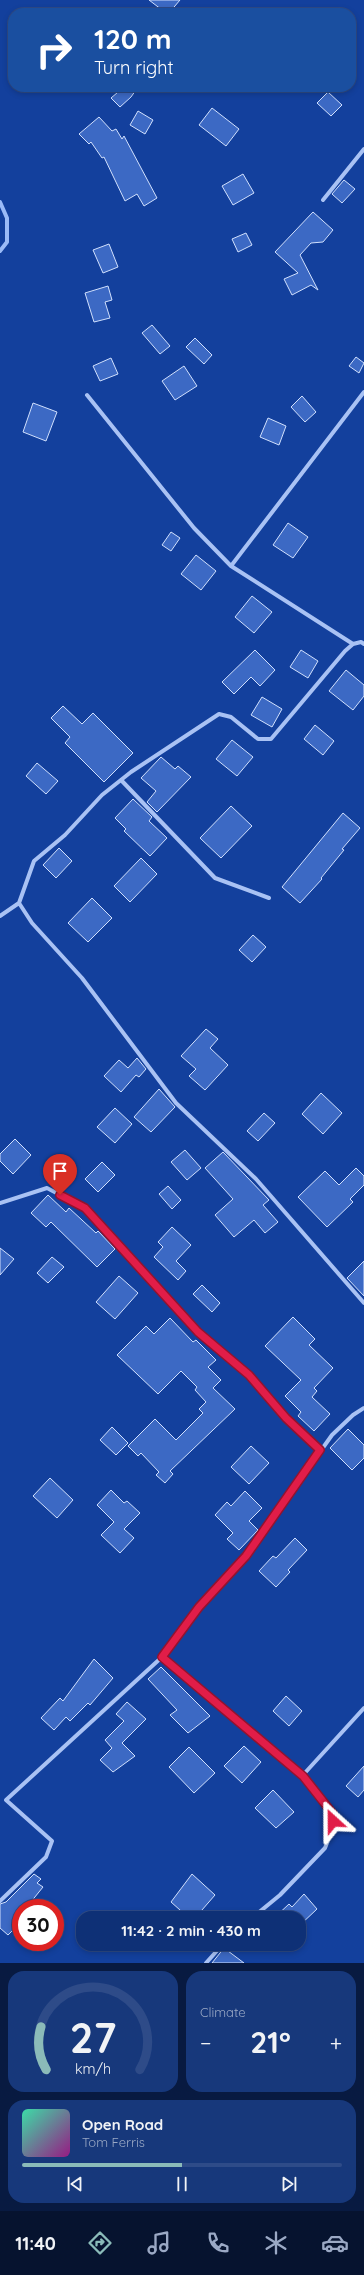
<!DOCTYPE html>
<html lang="en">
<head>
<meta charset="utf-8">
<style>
	:root { --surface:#0e3076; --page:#17387b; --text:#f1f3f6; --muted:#9ba9c5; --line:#2e4b88; --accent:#8bbbb9 }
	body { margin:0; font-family:Quicksand,sans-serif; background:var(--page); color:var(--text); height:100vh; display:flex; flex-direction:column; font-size:15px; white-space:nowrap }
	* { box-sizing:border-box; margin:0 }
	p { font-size:13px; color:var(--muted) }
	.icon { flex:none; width:22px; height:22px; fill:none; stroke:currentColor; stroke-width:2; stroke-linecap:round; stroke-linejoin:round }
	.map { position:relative; height:1963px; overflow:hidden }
	.details { display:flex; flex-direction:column; gap:8px; padding:8px; background:#081a41; flex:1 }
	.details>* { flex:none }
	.top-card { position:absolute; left:8px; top:8px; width:348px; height:84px; border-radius:16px; box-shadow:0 2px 6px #0003,0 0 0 1px var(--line); background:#1a4fa0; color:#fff; overflow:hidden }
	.speed { position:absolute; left:12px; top:1899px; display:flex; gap:8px; font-size:20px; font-weight:700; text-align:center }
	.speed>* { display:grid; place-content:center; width:52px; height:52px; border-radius:50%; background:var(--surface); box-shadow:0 2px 6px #0003,0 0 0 1px var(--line); line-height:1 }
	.speed .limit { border:6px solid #d22; background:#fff; color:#111 }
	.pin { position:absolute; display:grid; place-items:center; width:34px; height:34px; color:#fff; margin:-41px -17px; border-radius:50% 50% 50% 0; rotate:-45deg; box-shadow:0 0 4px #0007 }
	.pin .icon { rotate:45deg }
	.me { position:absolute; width:44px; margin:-22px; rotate:336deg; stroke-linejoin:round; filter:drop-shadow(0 0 3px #0008) }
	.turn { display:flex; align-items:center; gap:14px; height:84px; padding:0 20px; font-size:18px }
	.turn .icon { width:52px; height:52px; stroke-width:2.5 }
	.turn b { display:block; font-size:28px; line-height:34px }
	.big { font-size:30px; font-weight:700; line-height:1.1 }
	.details .widget { flex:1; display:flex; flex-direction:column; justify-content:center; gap:6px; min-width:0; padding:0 14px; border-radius:16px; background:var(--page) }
	.details .dial { align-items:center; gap:0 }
	.dial svg { height:104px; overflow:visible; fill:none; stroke:var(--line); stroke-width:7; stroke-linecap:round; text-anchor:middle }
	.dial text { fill:var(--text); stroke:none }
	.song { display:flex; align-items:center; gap:12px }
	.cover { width:48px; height:48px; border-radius:6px; background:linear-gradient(135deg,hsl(160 70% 55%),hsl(310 70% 35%)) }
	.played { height:4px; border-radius:2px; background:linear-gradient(90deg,var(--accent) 50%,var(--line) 50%) }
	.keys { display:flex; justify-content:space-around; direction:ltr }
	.heat { display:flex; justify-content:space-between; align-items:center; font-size:22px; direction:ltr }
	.details .tiles { flex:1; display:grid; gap:8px; grid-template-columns:1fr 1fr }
	.widget:last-child { grid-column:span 2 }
	.trip { position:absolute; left:76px; top:1911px; width:230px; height:40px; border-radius:16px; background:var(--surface); box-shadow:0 2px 6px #0003,0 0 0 1px var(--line); font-weight:700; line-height:40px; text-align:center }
	.dock { display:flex; height:64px; justify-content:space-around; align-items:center; background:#06132f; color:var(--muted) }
	.dock .icon { width:28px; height:28px }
	.dock .current { color:var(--accent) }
	.dock b { font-size:18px; color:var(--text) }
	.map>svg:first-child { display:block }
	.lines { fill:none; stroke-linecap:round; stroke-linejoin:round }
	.stream { stroke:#9bbbf7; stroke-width:4 }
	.building { fill:#3c69c4; stroke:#d1e0fd }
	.street { stroke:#a9c2f4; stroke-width:4 }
	.route-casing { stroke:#92132f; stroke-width:10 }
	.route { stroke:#e11d48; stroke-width:7 }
</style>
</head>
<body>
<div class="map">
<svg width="364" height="1963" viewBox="0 0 364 1963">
	<rect width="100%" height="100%" fill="#13409d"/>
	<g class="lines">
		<!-- stream -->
		<path class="stream" d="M0 202 7 218V242L0 251"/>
	</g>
	<!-- building -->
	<path class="building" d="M149 0H180L169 13H166Z
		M124 87H138L131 97 120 107 111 98Z
		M328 92 342 105 331 116 317 103Z
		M212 108 239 129 226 146 199 125Z
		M138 111 153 120 145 134 130 125Z
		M99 117 112 131 116 129 122 139 124 136 157 198 144 206 137 194 125 201 104 157 102 158 91 142 89 144 79 134Z
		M243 174 254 193 233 205 222 186Z
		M344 180 355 189 342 203 332 194Z
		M313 212 333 230 323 242 311 243 300 255 318 290 311 285 292 295 284 279 298 273 275 252Z
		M246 233 252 245 238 252 232 239Z
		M109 244 118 267 103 273 93 250Z
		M108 286 112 300 105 302 110 318 94 322 85 293Z
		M152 325 170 346 160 354 142 333Z
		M195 338 212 355 204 364 186 347Z
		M356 357 364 363 359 373 349 366Z
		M111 358 118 374 100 381 93 366Z
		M184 366 197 386 175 400 162 381Z
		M302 396 316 412 305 422 291 407Z
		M33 403 57 412 46 441 23 432Z
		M268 418 286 426 279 445 260 437Z
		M288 523 308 537 293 558 273 545Z
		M171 532 180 538 171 551 162 545Z
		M196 555 216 571 201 590 181 574Z
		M252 596 272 612 254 633 235 617Z
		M255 650 275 670 260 686 251 677 234 694 222 682Z
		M301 650 318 661 308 678 290 667Z
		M346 670 364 685V696L353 710 329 691Z
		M262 697 282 709 272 727 251 715Z
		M63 706 82 724 93 713 133 753 104 782 65 743 70 737 51 718Z
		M315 725 334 741 323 755 304 739Z
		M232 740 253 757 237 776 216 759Z
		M161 757 175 769 178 766 191 777 157 812 147 802 156 791 141 778Z
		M37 763 58 781 46 794 26 776Z
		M133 799 152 817 149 821 167 838 150 856 124 831 126 829 115 818Z
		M231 806 252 826 221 858 200 838Z
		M343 813 360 828 342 849 344 850 321 878 322 879 300 903 282 887Z
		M59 848 72 861 56 878 43 865Z
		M141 858 157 874 130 902 114 886Z
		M92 898 112 918 88 942 68 923Z
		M253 935 266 947 252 962 239 950Z
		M206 1029 218 1039 210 1048 228 1065 205 1090 189 1076 196 1069 181 1056Z
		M137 1058 146 1069 139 1077 136 1075 121 1092 104 1076 119 1060 128 1068Z
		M159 1089 175 1107 151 1132 134 1117Z
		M321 1093 342 1113 323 1134 302 1114Z
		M115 1108 132 1124 115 1143 97 1127Z
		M264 1113 275 1123 258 1141 247 1131Z
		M15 1139 31 1155 13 1174 0 1161V1154Z
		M185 1150 201 1168 187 1180 171 1162Z
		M223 1152 269 1200 263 1205 278 1222 265 1233 254 1220 234 1237 215 1215 233 1199 205 1168Z
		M102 1162 115 1175 98 1192 85 1179Z
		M356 1168 364 1176V1185L350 1199 353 1202 327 1227 298 1197 325 1171 339 1185Z
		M168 1186 181 1200 172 1209 159 1194Z
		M48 1195 66 1212 69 1208 96 1233 98 1231 115 1249 97 1267 51 1222 46 1227 31 1213Z
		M172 1227 191 1245 176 1261 186 1271 178 1280 154 1257 163 1247 158 1242Z
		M0 1248 14 1259 0 1275Z
		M52 1257 64 1267 48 1283 37 1273Z
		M364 1261V1296L347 1278Z
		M119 1276 138 1293 115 1319 96 1302Z
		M202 1285 220 1303 212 1312 193 1294Z
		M293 1317 315 1339 309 1345 333 1368 314 1388 317 1391 312 1397 330 1414 314 1431 298 1416 301 1412 285 1396 301 1380 265 1346Z
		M170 1318 193 1342 196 1340 216 1360 208 1367 221 1380 213 1388 235 1409 170 1471 173 1474 165 1483 156 1475 159 1472 141 1453 138 1456 128 1446 155 1419 176 1440 203 1413 199 1409 206 1402 195 1390 197 1387 181 1371 158 1394 117 1355 146 1326 154 1334Z
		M112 1427 128 1443 116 1455 100 1440Z
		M348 1429 364 1445V1458L352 1470 330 1448Z
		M251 1446 269 1463 249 1484 231 1467Z
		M50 1478 73 1500 57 1518 33 1496Z
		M111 1490 124 1503 127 1501 140 1513 124 1529 134 1538 120 1553 101 1535 114 1522 97 1505Z
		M245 1491 262 1508 249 1521 258 1530 239 1550 227 1539 233 1533 215 1515 227 1502 231 1506Z
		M295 1538 307 1550 288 1570 290 1572 276 1587 259 1571 273 1556 276 1558Z
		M94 1659 113 1678 90 1705 88 1703 70 1721 66 1717 54 1730 41 1718 60 1698 63 1701Z
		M161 1667 210 1716 188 1733 170 1715 177 1710 148 1679Z
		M286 1696 302 1711 289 1726 273 1711Z
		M127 1702 146 1719 122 1743 135 1756 113 1772 100 1760 112 1748 105 1740 124 1721 116 1714Z
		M244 1746 261 1762 242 1783 224 1766Z
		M189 1747 215 1773 194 1793 169 1767Z
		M364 1766V1790L358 1797 346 1786Z
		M273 1790 294 1812 276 1828 255 1808Z
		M34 1874 41 1879 37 1883 43 1887 26 1908H21V1922L8 1935 0 1928V1904L6 1902Z
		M192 1874 215 1895 195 1918H189L171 1902Z
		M304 1894 317 1909 299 1926V1918H274L289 1904 292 1907Z
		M224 1948 244 1963H212Z"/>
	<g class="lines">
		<!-- street -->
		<path class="street" d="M323 200 364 149
			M87 395 194 528 231 566 353 644
			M231 566 364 392
			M364 644 361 642 353 644 345 651 271 739H258L231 717 219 714 131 772 102 795 65 835 34 861 19 903 32 923 82 978 176 1103 256 1179 364 1303
			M121 780 215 878 269 898
			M0 916 19 903
			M0 1203 47 1188 85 1208 198 1331 249 1375 286 1418 320 1450
			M303 1775 364 1708
			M0 1901 46 1857 52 1841 6 1800 162 1657
			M252 1918 280 1895 325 1848 332 1830 333 1813 303 1775 162 1657 199 1607 246 1556 332 1435 353 1415 364 1408
			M206 1963 223 1944"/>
	</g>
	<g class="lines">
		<!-- route casing -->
		<g class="route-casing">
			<path id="route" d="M60 1195 85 1208 198 1332 249 1375 286 1418 320 1450 246 1556 199 1607 162 1657 303 1776 333 1814V1821"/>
		</g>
		<!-- route -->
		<use href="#route" class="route"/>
	</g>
</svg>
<div class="speed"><div class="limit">30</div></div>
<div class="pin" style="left:60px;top:1195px;background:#d93025"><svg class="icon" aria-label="arrive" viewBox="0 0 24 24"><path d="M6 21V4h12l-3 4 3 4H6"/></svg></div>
<svg class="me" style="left:333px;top:1821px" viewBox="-20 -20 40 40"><path d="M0-17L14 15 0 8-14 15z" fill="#e11d48" stroke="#fff" stroke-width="4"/></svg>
<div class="trip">11:42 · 2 min · 430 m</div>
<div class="top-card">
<div class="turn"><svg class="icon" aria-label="right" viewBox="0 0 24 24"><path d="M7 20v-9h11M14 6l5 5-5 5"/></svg><div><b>120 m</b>Turn right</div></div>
</div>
</div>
<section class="details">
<div class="tiles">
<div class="widget dial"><svg viewBox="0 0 100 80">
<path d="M14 69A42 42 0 1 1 86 69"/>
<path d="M14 69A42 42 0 0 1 10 36" stroke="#8bbbb9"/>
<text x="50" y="56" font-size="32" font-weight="700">27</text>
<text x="50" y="72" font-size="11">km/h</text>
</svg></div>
<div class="widget"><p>Climate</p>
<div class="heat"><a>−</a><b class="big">21°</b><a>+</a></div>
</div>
<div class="widget">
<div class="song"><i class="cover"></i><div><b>Open Road</b><p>Tom Ferris</p></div></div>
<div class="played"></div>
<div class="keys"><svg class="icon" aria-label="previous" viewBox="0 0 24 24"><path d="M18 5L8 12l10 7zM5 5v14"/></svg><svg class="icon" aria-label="pause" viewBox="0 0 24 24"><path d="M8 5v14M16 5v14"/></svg><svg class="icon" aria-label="next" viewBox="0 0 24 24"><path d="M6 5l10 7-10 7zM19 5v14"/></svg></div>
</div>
</div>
</section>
<nav class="dock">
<b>11:40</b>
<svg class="icon current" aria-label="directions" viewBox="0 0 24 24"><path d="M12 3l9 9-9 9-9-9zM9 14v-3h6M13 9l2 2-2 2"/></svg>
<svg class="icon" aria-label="music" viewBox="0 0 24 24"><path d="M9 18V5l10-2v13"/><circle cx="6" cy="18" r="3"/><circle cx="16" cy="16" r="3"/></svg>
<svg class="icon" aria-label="phone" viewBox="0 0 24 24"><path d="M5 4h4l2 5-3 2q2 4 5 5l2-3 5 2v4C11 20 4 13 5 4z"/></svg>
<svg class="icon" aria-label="climate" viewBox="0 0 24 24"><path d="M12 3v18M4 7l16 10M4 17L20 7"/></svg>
<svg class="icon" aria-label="car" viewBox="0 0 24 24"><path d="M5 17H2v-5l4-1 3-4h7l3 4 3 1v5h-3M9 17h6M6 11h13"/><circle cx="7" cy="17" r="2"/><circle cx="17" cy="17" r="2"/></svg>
</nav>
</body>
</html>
